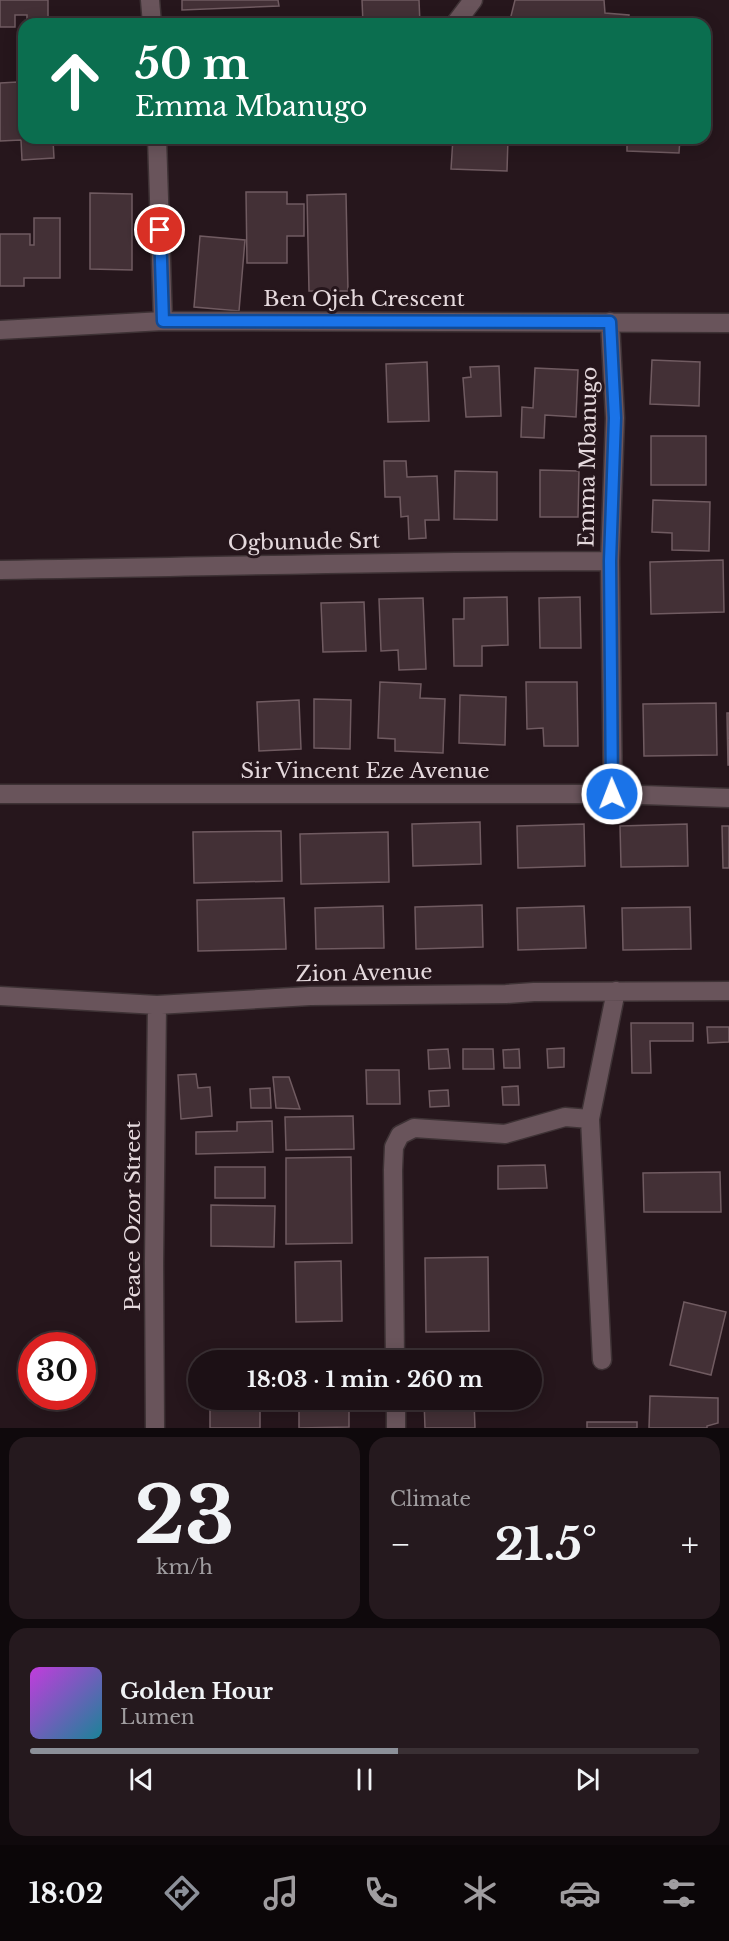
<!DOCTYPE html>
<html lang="en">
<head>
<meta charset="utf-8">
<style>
	:root { --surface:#1c1015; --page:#25191e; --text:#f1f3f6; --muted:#a09da0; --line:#3a3034; --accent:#8c9099 }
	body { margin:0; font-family:"Libre Baskerville",serif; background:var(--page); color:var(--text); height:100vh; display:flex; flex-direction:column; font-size:22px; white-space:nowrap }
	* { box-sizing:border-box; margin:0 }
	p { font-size:20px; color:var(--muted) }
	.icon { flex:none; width:33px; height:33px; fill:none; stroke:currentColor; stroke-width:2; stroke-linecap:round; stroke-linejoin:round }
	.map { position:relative; height:1428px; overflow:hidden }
	.panel { display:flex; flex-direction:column; gap:9px; padding:9px; background:#0f090c; flex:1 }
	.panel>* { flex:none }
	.banner { position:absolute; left:18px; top:18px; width:693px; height:126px; border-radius:18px; box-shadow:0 3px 15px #0003,0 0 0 2px var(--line); background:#0b6e4f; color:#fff; overflow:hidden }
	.speed { position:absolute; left:18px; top:1332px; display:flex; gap:12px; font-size:30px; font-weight:700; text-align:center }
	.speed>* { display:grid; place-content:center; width:78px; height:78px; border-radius:50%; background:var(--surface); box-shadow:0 3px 15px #0003,0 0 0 2px var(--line); line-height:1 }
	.speed .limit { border:9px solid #d22; background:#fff; color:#111 }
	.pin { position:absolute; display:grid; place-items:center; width:51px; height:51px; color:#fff; margin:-26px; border:3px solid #fff; border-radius:50%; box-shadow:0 2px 6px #0007 }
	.me { position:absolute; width:66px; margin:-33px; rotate:359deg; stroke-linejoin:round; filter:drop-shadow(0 0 4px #0008) }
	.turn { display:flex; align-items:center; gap:21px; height:126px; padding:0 18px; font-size:27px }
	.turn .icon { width:78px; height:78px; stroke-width:2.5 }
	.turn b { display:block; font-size:42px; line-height:51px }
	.big { font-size:45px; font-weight:700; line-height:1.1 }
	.panel .card { flex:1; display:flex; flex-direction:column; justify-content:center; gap:9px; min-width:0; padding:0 21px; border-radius:18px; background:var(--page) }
	.panel .dial { align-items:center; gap:0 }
	.dial b { font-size:78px; line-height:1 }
	.song { display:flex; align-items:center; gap:18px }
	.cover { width:72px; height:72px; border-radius:9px; background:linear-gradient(135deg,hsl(290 70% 55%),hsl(190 70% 35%)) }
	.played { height:6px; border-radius:3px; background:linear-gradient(90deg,var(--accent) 55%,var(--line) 55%) }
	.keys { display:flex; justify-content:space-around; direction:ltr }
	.heat { display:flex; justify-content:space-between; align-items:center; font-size:33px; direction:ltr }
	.panel .tiles { flex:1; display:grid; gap:9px; grid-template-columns:1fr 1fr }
	.card:last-child { grid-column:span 2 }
	.trip { position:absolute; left:188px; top:1350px; width:354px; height:60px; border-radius:30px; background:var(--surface); box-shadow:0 3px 15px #0003,0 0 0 2px var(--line); font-weight:700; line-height:60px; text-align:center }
	.tabs { display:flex; height:96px; justify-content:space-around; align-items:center; background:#0b0608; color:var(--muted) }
	.tabs .icon { width:42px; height:42px }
	.tabs .selected { color:var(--accent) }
	.tabs b { font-size:27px; color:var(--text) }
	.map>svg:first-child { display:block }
	.building { fill:#433036; stroke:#705b61; stroke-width:1.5 }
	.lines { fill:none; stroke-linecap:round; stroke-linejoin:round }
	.minor-casing { stroke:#3e3235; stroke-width:21 }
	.minor { stroke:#69545b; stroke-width:18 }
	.route-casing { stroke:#114b97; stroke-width:15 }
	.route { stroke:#1a73e8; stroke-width:10 }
	.labels { text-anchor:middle; stroke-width:6; stroke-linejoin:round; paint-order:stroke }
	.street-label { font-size:21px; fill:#e5d9dd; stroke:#26161c }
</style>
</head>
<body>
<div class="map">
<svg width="729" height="1428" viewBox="0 0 729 1428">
	<rect width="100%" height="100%" fill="#26161c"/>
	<!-- building -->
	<path class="building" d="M0 0H48V24H27V15H15V27H0Z
		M182 0H278L279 6 182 10Z
		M362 0H419L420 24H363Z
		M515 0H604L605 13 629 15 628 24H509Z
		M17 82 18 98H24V138H61V140H53L54 158 22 160 21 140 0 141V83Z
		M453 138H508L507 171 451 169Z
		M627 138H680L679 153 627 151Z
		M246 192H287V204H304V236H287V263H247Z
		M90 193 132 194V270L90 269Z
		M346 194 348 291H309L307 195Z
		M34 218H60V278H24V286H0V234H30V245H34Z
		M200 236 245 240 239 311 194 307Z
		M652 360 700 362 699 406 650 404Z
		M427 362 429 421 388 422 386 364Z
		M499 366 501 416 466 417 463 378 471 377 470 367Z
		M535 368 578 370 576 417 545 415 544 438 521 437 522 407 533 408Z
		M651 436H706V485H651Z
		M384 461H406L407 477 437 476 439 520H425L426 538 409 539 408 516 401 517 400 497H385Z
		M540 470 579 471 578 517H540Z
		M455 471 497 472V520L454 519Z
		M653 500 710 502 709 551 672 550V533L652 532Z
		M723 560 724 612 651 614 650 562Z
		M507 597 508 645 482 646V666H454L453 619H464V598Z
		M580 597 581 648H540L539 598Z
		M423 598 426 669 399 670 398 650 381 651 379 599Z
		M364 602 366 651 323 652 321 603Z
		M380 682 421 684 420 698 445 699 443 753 395 751V739L378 738Z
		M526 682H577L578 746H544L543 728 527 729Z
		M460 695 506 697 505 745 459 743Z
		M314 699 351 700 350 749 314 748Z
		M299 700 301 749 259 751 257 702Z
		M716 703 717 755 644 756 643 704Z
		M727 713H729V765H728Z
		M480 822 481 864 413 866 412 824Z
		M584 824 585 866 518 868 517 826Z
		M687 824 688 866 621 867 620 826Z
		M722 826H729V868H723Z
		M281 831 282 881 194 883 193 832Z
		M388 832 389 882 301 884 300 834Z
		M284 898 286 949 198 951 197 900Z
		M482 905 483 947 416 949 415 907Z
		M383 906 384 948 316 949 315 908Z
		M584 906 586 948 518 950 517 908Z
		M690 907 691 949 623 950 622 908Z
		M631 1023H693V1041H650L651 1073H632Z
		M707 1027H729V1042L708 1043Z
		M564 1048V1067L548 1068 547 1049Z
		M448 1049 450 1068 429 1069 428 1050Z
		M463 1049H493L494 1069H463Z
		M519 1049 520 1068H504L503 1050Z
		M366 1070H399L400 1104H367Z
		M196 1074 198 1088 210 1087 212 1116 181 1119 178 1075Z
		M273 1077H289L300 1109 276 1108Z
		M518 1086 519 1105H503L502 1087Z
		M270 1088 271 1108H251L250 1089Z
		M448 1090 449 1106 430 1107 429 1091Z
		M353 1116 354 1149 286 1150 285 1117Z
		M272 1121 273 1152 196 1154V1132L237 1131V1122Z
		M351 1157 352 1243 286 1244V1158Z
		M545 1165 547 1188 498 1189V1166Z
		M215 1167H265V1198H215Z
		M720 1172 721 1212H644L643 1173Z
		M211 1205 275 1206 274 1247 211 1246Z
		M488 1257 489 1331 426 1332 425 1258Z
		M341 1261 342 1321 296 1322 295 1262Z
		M684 1302 726 1312 711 1375 670 1365Z
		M348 1352V1360H298V1353Z
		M473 1353 474 1360H423V1354Z
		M259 1359V1360H209Z
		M650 1396 718 1398V1423L707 1426V1428H649Z
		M210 1400H260V1428H210Z
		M299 1400H349V1427L299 1428Z
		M424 1400H474L475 1428H425Z
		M587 1422H637V1428H587Z"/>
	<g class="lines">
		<!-- minor casing -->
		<g class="minor-casing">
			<path id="minor" d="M150 0 152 24
				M455 24 473 0
				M157 138 163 321
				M610 322 615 418 610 561 613 794
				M0 330 163 321 729 323
				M0 570C203 567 406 561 610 561
				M0 794H613L729 798
				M0 996 157 1005 310 996 506 994 534 992 729 991
				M395 1360 393 1170 394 1147 400 1135 414 1128 505 1134 565 1117 590 1119
				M602 1360 590 1119 616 991
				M396 1400V1428
				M155 1428 154 1263 157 1005"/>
		</g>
		<!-- minor -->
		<use href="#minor" class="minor"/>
	</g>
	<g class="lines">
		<!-- route casing -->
		<g class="route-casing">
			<path id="route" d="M160 230 163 321 610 322 615 418 610 561 612 794"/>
		</g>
		<!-- route -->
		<use href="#route" class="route"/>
	</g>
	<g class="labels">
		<!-- street labels -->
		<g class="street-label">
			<text x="364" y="306">Ben Ojeh Crescent</text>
			<text transform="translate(588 457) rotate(-89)" y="7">Emma Mbanugo</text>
			<text transform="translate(304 542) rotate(-1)" y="7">Ogbunude Srt</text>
			<text x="365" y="778">Sir Vincent Eze Avenue</text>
			<text transform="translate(364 973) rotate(-1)" y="7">Zion Avenue</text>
			<text transform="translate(133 1216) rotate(-90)" y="7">Peace Ozor Street</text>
		</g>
	</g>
</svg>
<div class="speed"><div class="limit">30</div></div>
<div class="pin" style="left:160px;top:230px;background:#d93025"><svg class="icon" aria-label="arrive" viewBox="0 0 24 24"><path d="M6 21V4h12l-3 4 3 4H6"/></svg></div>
<svg class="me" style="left:612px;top:794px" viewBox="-20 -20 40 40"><circle r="17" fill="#1a73e8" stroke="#fff" stroke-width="3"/><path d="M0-11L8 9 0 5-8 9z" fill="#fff"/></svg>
<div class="trip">18:03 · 1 min · 260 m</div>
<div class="banner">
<div class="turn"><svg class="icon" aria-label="ahead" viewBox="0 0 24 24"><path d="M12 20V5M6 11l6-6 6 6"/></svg><div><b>50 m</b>Emma Mbanugo</div></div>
</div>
</div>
<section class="panel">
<div class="tiles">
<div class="card dial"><b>23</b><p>km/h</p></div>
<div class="card"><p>Climate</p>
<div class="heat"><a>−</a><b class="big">21.5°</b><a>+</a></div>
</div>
<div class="card">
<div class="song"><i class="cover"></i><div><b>Golden Hour</b><p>Lumen</p></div></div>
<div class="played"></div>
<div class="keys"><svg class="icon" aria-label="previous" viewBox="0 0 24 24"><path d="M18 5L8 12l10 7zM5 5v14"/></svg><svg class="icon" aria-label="pause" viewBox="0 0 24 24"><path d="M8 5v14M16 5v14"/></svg><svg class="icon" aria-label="next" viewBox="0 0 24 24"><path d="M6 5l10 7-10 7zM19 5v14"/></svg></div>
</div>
</div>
</section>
<nav class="tabs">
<b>18:02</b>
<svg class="icon selected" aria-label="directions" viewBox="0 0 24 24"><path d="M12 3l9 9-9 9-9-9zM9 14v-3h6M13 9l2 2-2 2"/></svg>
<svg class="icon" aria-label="music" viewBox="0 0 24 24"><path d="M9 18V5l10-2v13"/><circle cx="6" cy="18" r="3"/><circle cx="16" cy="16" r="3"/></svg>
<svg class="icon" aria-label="phone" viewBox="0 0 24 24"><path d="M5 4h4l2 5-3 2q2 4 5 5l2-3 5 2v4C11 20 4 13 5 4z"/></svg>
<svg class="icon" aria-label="climate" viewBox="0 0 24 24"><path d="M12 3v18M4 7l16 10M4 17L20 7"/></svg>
<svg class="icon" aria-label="car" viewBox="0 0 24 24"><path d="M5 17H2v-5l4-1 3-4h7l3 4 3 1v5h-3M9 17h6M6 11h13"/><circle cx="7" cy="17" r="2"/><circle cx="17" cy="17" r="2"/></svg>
<svg class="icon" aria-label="filters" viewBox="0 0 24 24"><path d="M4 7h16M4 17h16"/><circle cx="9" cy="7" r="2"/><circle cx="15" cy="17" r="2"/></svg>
</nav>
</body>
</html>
